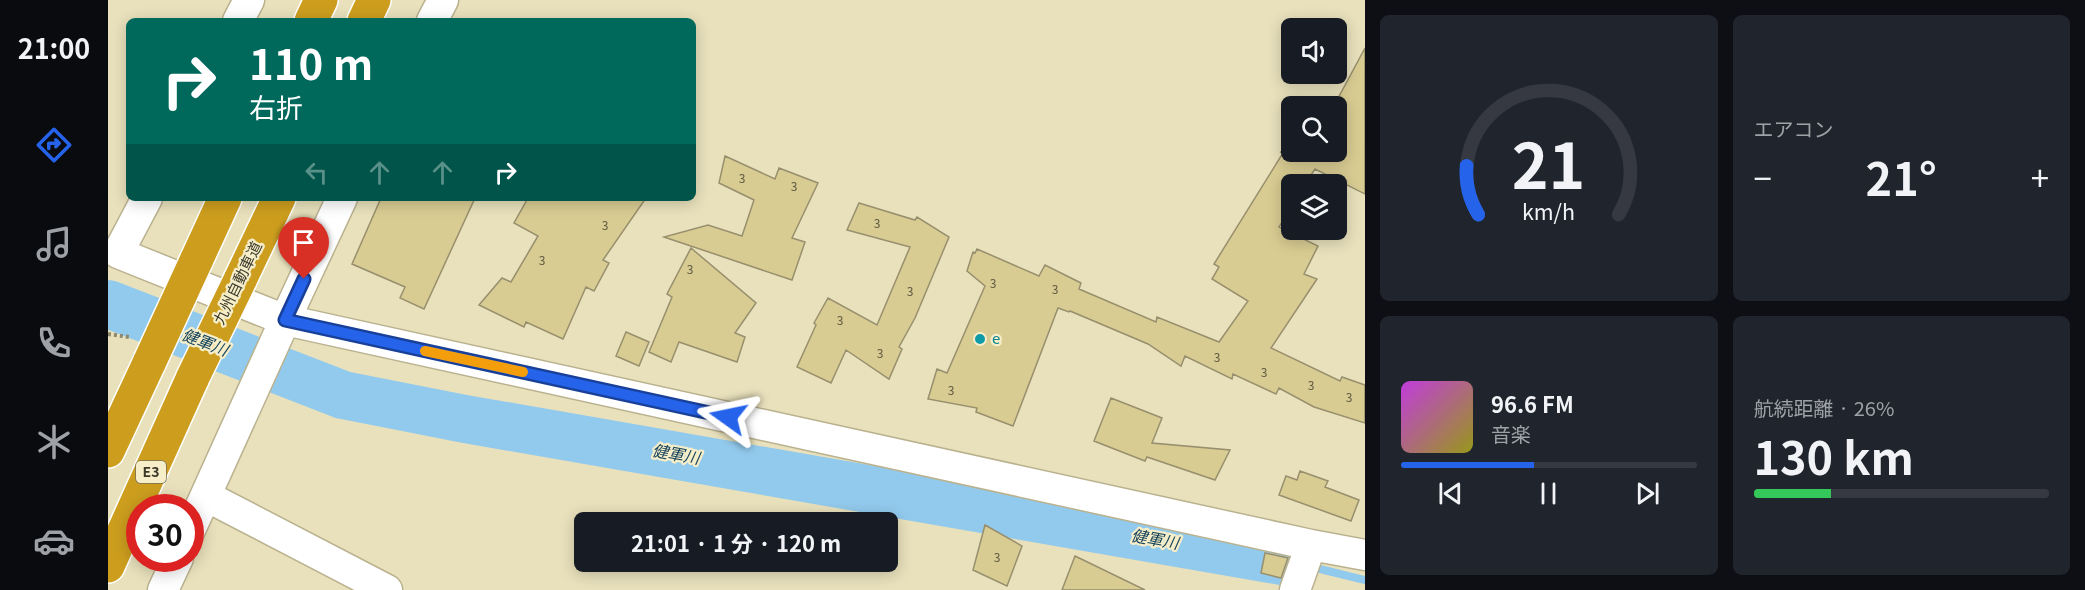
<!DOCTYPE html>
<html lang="ja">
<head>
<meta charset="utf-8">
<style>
	:root { --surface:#171b24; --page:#20242c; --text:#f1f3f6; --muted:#9ea1a6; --line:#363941; --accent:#2563eb }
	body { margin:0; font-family:Georgia,"Noto Sans JP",serif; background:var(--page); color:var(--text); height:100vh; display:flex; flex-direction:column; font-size:22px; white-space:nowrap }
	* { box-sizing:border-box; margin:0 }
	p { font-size:20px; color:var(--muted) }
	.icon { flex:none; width:33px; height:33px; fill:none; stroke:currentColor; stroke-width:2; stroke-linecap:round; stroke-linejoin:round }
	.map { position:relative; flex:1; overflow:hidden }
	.sheet { display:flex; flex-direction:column; gap:15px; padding:15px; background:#0d0f14; width:720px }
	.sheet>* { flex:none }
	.guide { position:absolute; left:18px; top:18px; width:570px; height:183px; border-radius:9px; box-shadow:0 3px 15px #0003; background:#00695c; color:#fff; overflow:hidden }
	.controls { position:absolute; left:1173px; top:18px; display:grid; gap:12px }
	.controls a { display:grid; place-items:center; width:66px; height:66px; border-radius:9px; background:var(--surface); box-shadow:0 3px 15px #0003; font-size:30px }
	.speed { position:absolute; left:18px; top:494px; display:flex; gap:12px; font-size:30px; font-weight:700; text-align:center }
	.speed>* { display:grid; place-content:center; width:78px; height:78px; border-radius:50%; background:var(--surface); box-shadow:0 3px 15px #0003; line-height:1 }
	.speed .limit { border:9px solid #d22; background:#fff; color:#111 }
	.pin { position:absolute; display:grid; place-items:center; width:51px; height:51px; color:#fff; margin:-62px -26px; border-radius:50% 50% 50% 0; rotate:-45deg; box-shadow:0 0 6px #0007 }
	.pin .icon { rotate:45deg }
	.me { position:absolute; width:66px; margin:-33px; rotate:282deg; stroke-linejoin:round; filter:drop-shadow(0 0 4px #0008) }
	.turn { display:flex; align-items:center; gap:21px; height:126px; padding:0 24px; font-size:27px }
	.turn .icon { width:78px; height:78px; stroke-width:2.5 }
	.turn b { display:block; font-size:42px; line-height:51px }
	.lanes { display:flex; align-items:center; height:57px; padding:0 24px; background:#0003; justify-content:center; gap:30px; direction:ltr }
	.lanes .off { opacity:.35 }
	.big { font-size:45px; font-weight:700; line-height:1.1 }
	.sheet .card { flex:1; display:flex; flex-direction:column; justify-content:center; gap:9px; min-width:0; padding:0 21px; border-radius:9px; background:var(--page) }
	.sheet .dial { align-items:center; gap:0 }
	.dial svg { height:156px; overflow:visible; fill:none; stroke:var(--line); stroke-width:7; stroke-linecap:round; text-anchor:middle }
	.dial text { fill:var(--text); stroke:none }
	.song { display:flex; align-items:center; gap:18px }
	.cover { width:72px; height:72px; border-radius:9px; background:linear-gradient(135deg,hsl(290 70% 55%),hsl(60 70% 35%)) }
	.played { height:6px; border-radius:3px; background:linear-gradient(90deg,var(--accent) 45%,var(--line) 45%) }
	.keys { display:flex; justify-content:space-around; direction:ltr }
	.heat { display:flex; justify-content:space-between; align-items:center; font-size:33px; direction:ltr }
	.charge { height:9px; border-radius:4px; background:linear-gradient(90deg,#34c759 26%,var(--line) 0) }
	.sheet .tiles { flex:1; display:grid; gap:15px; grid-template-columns:repeat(2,1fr) }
	.trip { position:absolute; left:466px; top:512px; width:324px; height:60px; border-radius:9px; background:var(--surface); box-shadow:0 3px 15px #0003; font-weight:700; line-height:60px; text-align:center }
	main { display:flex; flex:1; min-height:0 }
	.dock { display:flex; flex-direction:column; width:108px; justify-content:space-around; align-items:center; background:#090b0e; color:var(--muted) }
	.dock .icon { width:42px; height:42px }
	.dock .selected { color:var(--accent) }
	.dock b { font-size:27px; color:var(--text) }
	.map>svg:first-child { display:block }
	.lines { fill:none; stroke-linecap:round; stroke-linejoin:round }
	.stream { stroke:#92caed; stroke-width:8 }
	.river { stroke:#92caed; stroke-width:48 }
	.building { fill:#d9cc93; stroke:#978f6d; stroke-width:1.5 }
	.minor-casing { stroke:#bab28f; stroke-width:33 }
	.motorway-casing { stroke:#fff; stroke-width:36 }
	.path { stroke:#8d886e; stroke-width:4; stroke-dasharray:3 3; stroke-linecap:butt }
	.minor { stroke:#fff; stroke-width:30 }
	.motorway { stroke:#cd9e1e; stroke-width:33 }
	.motorway-bridge-casing { stroke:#fff; stroke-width:36; stroke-linecap:butt }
	.motorway-bridge { stroke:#cd9e1e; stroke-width:33 }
	.route-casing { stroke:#184099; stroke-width:15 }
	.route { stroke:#2563eb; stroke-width:10 }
	.slow { stroke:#f59e0b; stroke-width:10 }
	.culture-dot { fill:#0f9aa8; stroke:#f6eec9; stroke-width:2 }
	.labels { text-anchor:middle; stroke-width:4.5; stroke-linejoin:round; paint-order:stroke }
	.number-label { font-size:12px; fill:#635e44 }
	.shield { fill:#f6eec9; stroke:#746f5a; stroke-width:1.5 }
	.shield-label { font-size:14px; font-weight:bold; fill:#3c392a }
	.street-label { font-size:15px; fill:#3c392a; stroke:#f6eec9 }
	.culture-label { font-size:15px; fill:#0d838f; stroke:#f6eec9; text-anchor:start }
	.water-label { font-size:16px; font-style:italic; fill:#18455d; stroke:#f6eec9 }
</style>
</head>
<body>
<main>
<nav class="dock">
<b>21:00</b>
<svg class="icon selected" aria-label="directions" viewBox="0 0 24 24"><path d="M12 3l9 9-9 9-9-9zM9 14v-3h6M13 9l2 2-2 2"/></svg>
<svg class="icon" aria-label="music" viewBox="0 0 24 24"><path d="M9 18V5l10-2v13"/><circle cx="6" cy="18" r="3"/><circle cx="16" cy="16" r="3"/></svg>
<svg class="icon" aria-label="phone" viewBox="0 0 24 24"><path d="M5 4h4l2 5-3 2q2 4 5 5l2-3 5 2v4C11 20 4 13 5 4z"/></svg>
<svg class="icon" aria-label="climate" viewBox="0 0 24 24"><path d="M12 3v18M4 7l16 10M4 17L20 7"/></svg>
<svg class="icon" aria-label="car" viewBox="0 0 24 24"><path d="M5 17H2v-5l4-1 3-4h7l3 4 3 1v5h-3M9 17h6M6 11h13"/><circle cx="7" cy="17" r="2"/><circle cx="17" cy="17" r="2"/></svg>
</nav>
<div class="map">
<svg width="1257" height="590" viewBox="0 0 1257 590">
	<rect width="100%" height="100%" fill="#e9e1bc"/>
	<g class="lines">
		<!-- stream -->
		<path class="stream" d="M1212 569 1257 580"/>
		<!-- river -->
		<path class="river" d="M0 304 235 395 357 419 1185 563"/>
	</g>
	<!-- building -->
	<path class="building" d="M1257 48V194L1207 169 1197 184H1184V207L1171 227 1210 246 1196 274 1209 279 1163 348 1232 381 1234 377 1257 385V423L1206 407 1171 388 1168 394 1125 374 1124 379 1077 356 1073 366 1040 344 962 311 961 312 950 308 905 426 868 412 869 408 820 399 829 369 839 373 877 286 859 271 865 252 867 253 869 249 931 276 937 265 973 283 971 289 1048 322 1049 317 1111 342 1140 301 1104 279 1111 267 1106 264 1175 153 1172 152H1228V102Z
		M617 156 667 179 671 168 710 183 684 238 697 242 684 280 556 237 600 225 634 236 646 200 611 183Z
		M273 198H367L316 309 292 298 297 287 244 264Z
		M420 198H538L495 260 501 263 486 291 478 287 455 339 418 322 416 327 371 305 394 278 403 282 430 236 406 223Z
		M751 203 807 220 809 217 841 237 807 318 791 347 794 349 781 379 738 350 723 383 689 367 708 325 706 323 720 298 769 325 802 247 739 230Z
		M583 248 648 303 627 333 637 337 629 362 571 342 563 362 541 352 564 297 559 294Z
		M518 332 541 342 531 366 508 356Z
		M1003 398 1054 418 1044 443 1122 450 1107 480 1039 457 1037 461 986 441Z
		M1192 471 1220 481 1217 487 1251 500 1243 521 1171 495 1178 476 1189 480Z
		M877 525 914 546 899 586 865 570Z
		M1157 553 1180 558 1173 578 1153 573Z
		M967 556 1037 590H954Z"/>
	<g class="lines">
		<!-- minor casing -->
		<g class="minor-casing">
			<path id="minor" d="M130 21 141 0
				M324 21 335 0
				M39 198 10 253 177 320 1203 545 1257 555
				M98 496 279 590
				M82 530 177 320 234 198
				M55 590 70 558
				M1187 590 1203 545"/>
		</g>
		<!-- motorway casing -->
		<g class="motorway-casing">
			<path id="motorway" d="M203 21 213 0
				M256 21 266 0
				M88 261 117 198
				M132 280 171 198
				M0 451 42 361
				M0 566 85 377"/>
		</g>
		<!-- path -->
		<path class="path" d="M0 334 21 337"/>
		<!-- minor -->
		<use href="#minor" class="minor"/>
		<!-- motorway -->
		<use href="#motorway" class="motorway"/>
		<!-- motorway-bridge casing -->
		<g class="motorway-bridge-casing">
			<path id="motorway-bridge" d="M42 361 88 261
				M85 377 132 280"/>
		</g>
		<!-- motorway-bridge -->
		<use href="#motorway-bridge" class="motorway-bridge"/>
	</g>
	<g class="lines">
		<!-- route casing -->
		<g class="route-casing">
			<path id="route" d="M196 279 177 320 620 417"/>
		</g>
		<!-- route -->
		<use href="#route" class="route"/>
		<!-- slow -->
		<path class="slow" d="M317 351 415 372"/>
	</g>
	<!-- markers -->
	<circle class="culture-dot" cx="872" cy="339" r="6"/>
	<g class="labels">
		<!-- number labels -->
		<g class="number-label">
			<text x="634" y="183">3</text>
			<text x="686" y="191">3</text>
			<text x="769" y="228">3</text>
			<text x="497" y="230">3</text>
			<text x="434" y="265">3</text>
			<text x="582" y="274">3</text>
			<text x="885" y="288">3</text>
			<text x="947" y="294">3</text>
			<text x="802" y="296">3</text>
			<text x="732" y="325">3</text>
			<text x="772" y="358">3</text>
			<text x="1109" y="362">3</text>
			<text x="1156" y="377">3</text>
			<text x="1203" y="390">3</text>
			<text x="843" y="395">3</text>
			<text x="1241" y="402">3</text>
			<text x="889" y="562">3</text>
		</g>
		<!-- shield labels -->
		<rect class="shield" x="28" y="461" width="30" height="22" rx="4.5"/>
		<g class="shield-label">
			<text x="43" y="477">E3</text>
		</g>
		<!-- street labels -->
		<g class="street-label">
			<text transform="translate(130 283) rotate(-64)" y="5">九州自動車道</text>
		</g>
		<!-- culture labels -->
		<g class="culture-label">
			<text x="884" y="344">e</text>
		</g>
		<!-- water labels -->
		<g class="water-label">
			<text transform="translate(97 342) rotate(21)" y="6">健軍川</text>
			<text transform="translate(568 454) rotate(10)" y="6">健軍川</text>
			<text transform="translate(1047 539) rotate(10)" y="6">健軍川</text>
		</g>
	</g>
</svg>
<div class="controls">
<a><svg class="icon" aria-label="sound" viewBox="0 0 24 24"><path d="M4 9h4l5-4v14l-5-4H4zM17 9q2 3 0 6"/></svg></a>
<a><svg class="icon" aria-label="search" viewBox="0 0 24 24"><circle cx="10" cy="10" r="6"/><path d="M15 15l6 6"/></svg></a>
<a><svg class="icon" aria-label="layers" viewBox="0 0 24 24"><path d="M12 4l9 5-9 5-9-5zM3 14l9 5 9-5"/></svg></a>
</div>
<div class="speed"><div class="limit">30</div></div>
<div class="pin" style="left:196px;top:279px;background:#d93025"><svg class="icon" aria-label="arrive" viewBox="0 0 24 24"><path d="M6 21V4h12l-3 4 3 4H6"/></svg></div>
<svg class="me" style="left:620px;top:417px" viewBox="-20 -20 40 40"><path d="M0-17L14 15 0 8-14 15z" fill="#2563eb" stroke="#fff" stroke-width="4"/></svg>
<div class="trip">21:01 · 1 分 · 120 m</div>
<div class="guide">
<div class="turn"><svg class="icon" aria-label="right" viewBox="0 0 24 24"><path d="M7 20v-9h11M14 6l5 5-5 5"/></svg><div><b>110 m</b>右折</div></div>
<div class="lanes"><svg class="icon off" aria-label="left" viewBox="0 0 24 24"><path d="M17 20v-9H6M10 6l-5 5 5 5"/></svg><svg class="icon off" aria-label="ahead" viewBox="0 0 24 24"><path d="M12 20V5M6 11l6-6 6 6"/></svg><svg class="icon off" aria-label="ahead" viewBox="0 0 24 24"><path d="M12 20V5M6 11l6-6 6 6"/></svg><svg class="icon" aria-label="right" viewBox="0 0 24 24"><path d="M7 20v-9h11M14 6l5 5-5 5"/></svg></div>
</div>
</div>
<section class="sheet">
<div class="tiles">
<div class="card dial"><svg viewBox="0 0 100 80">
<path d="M14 69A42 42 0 1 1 86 69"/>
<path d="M14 69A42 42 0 0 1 8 44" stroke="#2563eb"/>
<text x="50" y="56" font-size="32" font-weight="700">21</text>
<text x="50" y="72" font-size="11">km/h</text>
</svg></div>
<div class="card"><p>エアコン</p>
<div class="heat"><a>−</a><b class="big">21°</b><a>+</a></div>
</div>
<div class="card">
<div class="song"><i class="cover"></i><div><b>96.6 FM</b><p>音楽</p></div></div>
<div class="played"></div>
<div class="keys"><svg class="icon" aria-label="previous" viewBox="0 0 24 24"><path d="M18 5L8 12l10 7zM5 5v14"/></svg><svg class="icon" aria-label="pause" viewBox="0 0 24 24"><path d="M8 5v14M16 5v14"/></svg><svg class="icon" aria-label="next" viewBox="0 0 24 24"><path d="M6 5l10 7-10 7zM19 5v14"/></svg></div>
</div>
<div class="card"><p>航続距離 · 26%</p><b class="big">130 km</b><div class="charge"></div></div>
</div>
</section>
</main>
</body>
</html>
